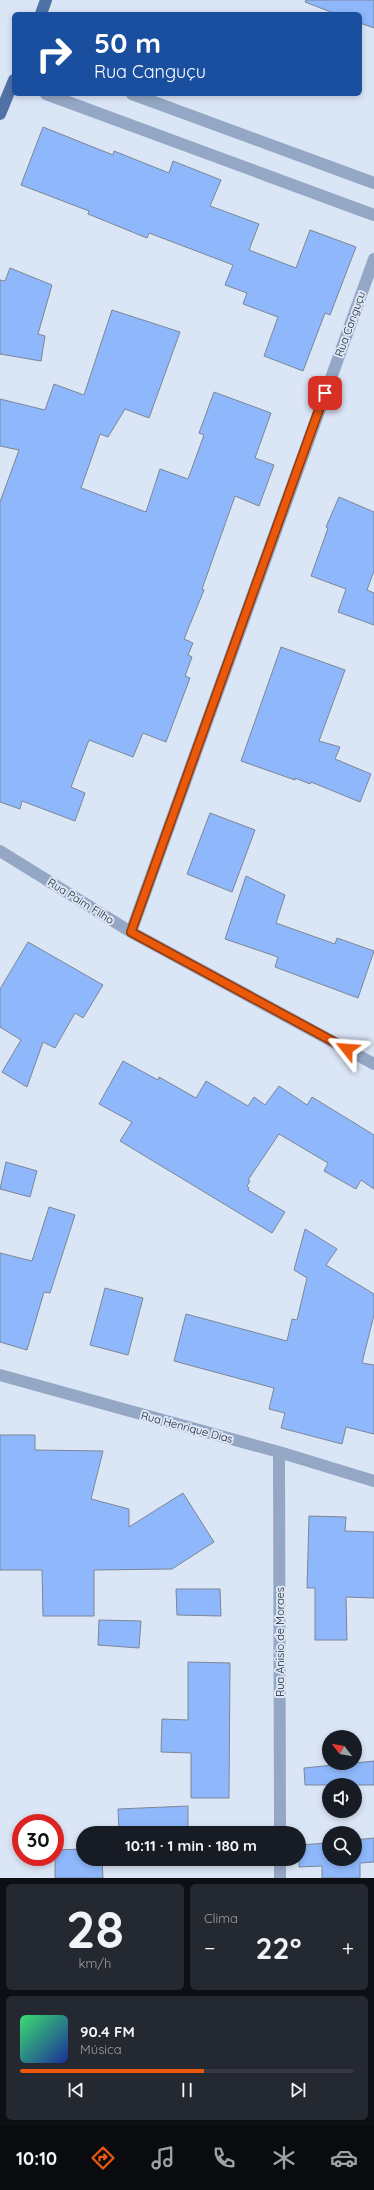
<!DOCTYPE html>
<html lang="pt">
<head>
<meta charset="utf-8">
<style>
	:root { --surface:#171b24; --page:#242831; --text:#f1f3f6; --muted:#9ea1a6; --line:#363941; --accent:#ea580c }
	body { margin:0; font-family:Quicksand,sans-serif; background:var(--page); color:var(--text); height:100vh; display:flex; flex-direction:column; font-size:15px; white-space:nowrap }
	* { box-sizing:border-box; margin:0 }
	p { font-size:13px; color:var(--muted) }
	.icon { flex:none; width:22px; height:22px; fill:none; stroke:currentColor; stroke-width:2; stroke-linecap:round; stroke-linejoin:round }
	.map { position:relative; height:1878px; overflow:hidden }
	.details { display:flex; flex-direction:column; gap:6px; padding:6px; background:#0d0f14; flex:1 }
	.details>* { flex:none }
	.guide { position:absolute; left:12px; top:12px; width:350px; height:84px; border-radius:6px; box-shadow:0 2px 6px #0003; background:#1a4fa0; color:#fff; overflow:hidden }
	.needle { width:26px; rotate:301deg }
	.tools { position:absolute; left:322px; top:1730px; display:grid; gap:8px }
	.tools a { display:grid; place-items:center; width:40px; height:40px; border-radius:50%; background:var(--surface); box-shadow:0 2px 6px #0003; font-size:20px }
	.speed { position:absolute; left:12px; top:1814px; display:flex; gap:8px; font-size:20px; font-weight:700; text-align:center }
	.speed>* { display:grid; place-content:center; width:52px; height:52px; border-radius:50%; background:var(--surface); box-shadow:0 2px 6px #0003; line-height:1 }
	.speed .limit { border:6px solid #d22; background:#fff; color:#111 }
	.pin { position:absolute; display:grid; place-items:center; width:34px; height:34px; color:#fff; margin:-17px; border-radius:8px; box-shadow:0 2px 6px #0006 }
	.me { position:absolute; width:44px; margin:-22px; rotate:298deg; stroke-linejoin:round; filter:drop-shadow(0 0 3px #0008) }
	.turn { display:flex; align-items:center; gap:14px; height:84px; padding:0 16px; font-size:18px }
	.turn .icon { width:52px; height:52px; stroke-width:2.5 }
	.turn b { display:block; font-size:28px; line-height:34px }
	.big { font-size:30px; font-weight:800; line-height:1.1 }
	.details .card { flex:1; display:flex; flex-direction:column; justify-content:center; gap:6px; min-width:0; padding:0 14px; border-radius:6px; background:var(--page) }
	.details .dial { align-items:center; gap:0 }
	.dial b { font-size:52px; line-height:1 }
	.song { display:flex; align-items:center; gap:12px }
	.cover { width:48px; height:48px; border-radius:6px; background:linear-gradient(135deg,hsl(140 70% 55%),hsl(230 70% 35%)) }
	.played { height:4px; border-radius:2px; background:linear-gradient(90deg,var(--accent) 55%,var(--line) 55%) }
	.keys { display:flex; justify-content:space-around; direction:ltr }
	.heat { display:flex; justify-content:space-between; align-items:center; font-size:22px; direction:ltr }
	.details .tiles { flex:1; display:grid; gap:6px; grid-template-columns:1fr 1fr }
	.card:last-child { grid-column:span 2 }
	.trip { position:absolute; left:76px; top:1826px; width:230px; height:40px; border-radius:20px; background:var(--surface); box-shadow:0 2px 6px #0003; font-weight:800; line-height:40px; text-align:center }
	.menu { display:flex; height:64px; justify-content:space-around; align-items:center; background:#090b0e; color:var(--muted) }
	.menu .icon { width:28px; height:28px }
	.menu .on { color:var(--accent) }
	.menu b { font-size:18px; color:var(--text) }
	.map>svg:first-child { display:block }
	.building { fill:#8eb8fb; stroke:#7d8695 }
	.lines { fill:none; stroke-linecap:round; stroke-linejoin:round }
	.minor { stroke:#94a7c4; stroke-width:12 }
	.major { stroke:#5172a6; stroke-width:12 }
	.route-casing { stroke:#983908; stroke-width:10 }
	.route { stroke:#ea580c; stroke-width:7 }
	.labels { text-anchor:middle; stroke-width:4; stroke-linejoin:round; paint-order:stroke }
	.street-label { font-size:11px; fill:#20242a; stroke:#dae5f6 }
</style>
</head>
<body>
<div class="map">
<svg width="374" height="1878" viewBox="0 0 374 1878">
	<rect width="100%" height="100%" fill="#dae5f6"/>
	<!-- building -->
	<path class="building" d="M306 0H374V28L360 23V14H336L305 2Z
		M43 127 113 155 114 151 169 173 173 161 221 180 210 206 259 224 249 250 296 268 310 230 356 247 330 315 325 313 303 371 264 356 278 317 243 304 247 293 225 285 233 265 149 233 147 238 88 214 89 211 21 185Z
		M10 268 52 285 38 334 45 336 41 361 0 354V280L5 281Z
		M112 310 180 332 149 418 125 409 108 437 100 434 81 488 146 512 160 469 188 479 204 435 199 433 214 392 271 413 255 458 274 465 259 506 235 496 202 589 204 590 184 639 193 643 188 655 192 657 185 676 190 678 166 742 143 733 133 757 89 740 71 787 85 793 75 821 22 801 20 809 0 802V502L19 450 0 446V399L45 410 54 384 84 395Z
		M339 497 374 512V571L367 590 374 593V625L338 612 346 589 311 576 328 528 326 527Z
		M281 647 345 670 319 741 340 747 335 759 371 774 360 802 311 782 310 784 295 778V780L241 761Z
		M210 813 255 830 232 892 187 874Z
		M246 876 285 895 276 923 335 944 337 938 374 951 358 998 275 967 278 957 225 939Z
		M28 942 103 985 83 1018 75 1013 55 1048 43 1042 27 1087 2 1072 21 1040 0 1027V989Z
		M123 1061 158 1080 159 1077 196 1098 206 1081 248 1106 254 1097 265 1105 279 1086 307 1105 312 1097 374 1135V1189L361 1180 356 1189 324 1171 328 1163 279 1134 248 1180 250 1181 247 1186 249 1188 248 1190 285 1212 272 1233 120 1141 132 1122 99 1104Z
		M6 1162 37 1171 30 1197 0 1189Z
		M49 1207 75 1215 50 1293 44 1292 27 1350 0 1342V1253L32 1261Z
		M305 1229 337 1249 326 1265 374 1294V1315L362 1363 374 1365V1434L346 1427 342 1444 281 1428 285 1413 269 1409 274 1388 174 1361 186 1314 287 1341 292 1319 297 1320 307 1278 294 1270Z
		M105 1288 143 1298 128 1355 90 1345Z
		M0 1435H35V1450L103 1451 91 1499 129 1509V1527L183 1493 214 1542 172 1569 94 1570V1616H43L42 1570H0Z
		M309 1516 346 1517 345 1531 374 1532V1598L346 1597 347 1640H315V1588H307Z
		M176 1589H220L221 1616 177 1615Z
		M99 1620 141 1621 139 1648 98 1645Z
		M188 1662 230 1663 229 1798H191V1753L161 1752 162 1719 188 1720Z
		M374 1761V1785H305L304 1768Z
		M188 1806V1833H119L118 1809Z
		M374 1838V1862L360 1863V1878H322V1866L299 1867V1845L329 1843V1859H355V1840Z
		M83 1849V1859H102L103 1878H55V1850Z"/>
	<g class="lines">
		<!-- minor -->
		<path class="minor" d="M46 94 374 215
			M132 94 374 183
			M0 851 131 932 374 1064
			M131 932 374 259
			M0 1375 279 1452 374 1481
			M279 1452 280 1833
			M280 1859V1878"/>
		<!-- major -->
		<path class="major" d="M41 14 46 0
			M0 114 14 80"/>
	</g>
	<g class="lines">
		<!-- route casing -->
		<g class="route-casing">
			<path id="route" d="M325 393 131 932 347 1049"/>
		</g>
		<!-- route -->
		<use href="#route" class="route"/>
	</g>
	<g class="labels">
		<!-- street labels -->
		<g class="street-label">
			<text transform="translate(350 324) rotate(-70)" y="4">Rua Canguçu</text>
			<text transform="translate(81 901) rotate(32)" y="4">Rua Paim Filho</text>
			<text transform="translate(187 1427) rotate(15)" y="4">Rua Henrique Dias</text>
			<text transform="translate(280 1642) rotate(-90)" y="4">Rua Anisio de Moraes</text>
		</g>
	</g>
</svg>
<div class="tools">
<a><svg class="needle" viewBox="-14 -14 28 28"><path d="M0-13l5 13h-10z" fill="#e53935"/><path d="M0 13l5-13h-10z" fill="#9ea1a6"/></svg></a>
<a><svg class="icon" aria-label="sound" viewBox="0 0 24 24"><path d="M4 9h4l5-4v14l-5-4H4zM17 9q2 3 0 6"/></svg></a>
<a><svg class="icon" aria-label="search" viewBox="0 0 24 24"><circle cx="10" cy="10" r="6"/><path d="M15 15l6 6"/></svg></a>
</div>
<div class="speed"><div class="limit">30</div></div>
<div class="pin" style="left:325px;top:393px;background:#d93025"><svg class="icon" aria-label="arrive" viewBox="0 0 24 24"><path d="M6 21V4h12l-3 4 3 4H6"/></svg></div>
<svg class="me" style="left:347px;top:1049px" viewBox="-20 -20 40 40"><path d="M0-17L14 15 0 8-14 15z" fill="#ea580c" stroke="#fff" stroke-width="4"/></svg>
<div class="trip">10:11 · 1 min · 180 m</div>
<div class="guide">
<div class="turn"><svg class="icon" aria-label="right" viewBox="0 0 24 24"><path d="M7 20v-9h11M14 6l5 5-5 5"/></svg><div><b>50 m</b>Rua Canguçu</div></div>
</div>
</div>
<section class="details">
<div class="tiles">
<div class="card dial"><b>28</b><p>km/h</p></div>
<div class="card"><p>Clima</p>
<div class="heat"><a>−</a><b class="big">22°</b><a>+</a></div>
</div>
<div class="card">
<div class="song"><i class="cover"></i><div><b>90.4 FM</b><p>Música</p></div></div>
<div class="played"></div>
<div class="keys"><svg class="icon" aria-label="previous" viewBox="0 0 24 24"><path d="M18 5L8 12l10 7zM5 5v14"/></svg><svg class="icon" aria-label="pause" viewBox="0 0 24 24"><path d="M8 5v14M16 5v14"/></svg><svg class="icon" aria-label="next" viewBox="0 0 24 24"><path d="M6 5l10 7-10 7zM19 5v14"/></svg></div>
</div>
</div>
</section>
<nav class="menu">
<b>10:10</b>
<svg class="icon on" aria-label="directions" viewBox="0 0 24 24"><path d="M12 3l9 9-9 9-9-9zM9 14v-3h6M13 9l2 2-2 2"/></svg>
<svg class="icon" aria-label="music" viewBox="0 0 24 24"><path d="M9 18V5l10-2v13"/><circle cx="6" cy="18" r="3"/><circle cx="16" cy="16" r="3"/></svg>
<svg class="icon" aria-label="phone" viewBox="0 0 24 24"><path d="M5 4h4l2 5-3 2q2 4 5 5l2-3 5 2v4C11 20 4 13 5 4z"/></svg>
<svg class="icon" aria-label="climate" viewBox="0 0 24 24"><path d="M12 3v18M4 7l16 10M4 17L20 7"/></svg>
<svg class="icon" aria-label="car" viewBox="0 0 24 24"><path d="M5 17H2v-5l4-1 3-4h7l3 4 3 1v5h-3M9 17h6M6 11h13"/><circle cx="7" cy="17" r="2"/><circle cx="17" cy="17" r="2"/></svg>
</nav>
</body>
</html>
